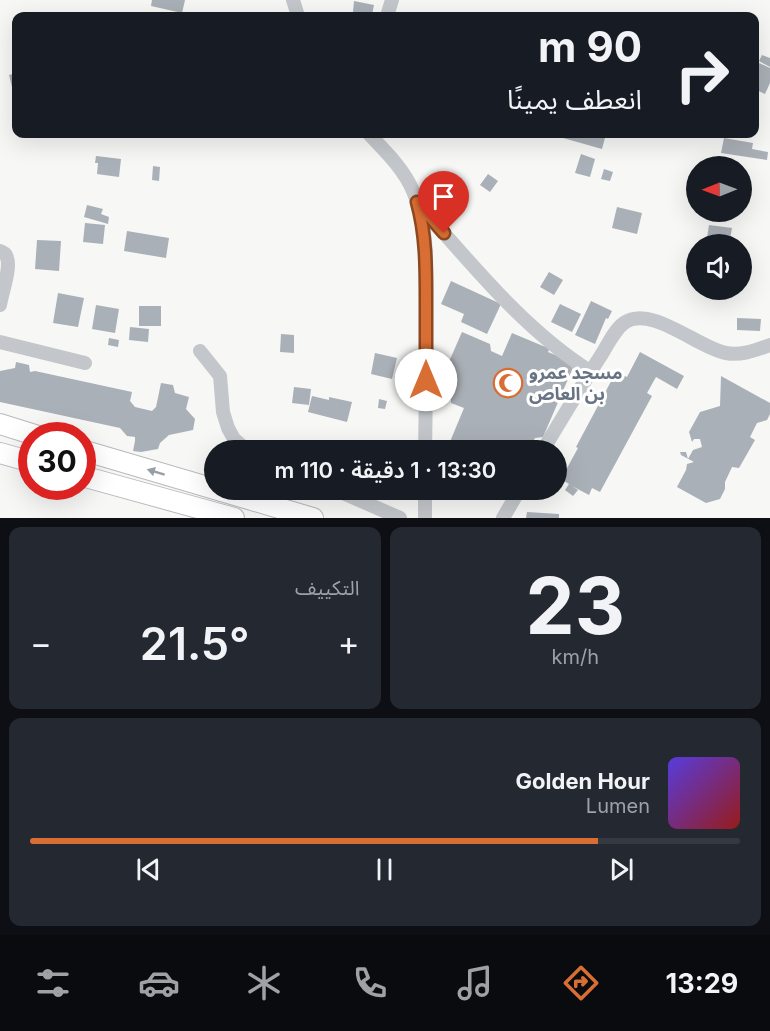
<!DOCTYPE html>
<html lang="ar">
<head>
<meta charset="utf-8">
<style>
	:root { --surface:#171b24; --page:#242831; --text:#f1f3f6; --muted:#9ea1a6; --line:#363941; --accent:#d86e33 }
	body { margin:0; font-family:Inter,"Noto Sans Arabic",sans-serif; background:var(--page); color:var(--text); direction:rtl; height:100vh; display:flex; flex-direction:column; font-size:22px; white-space:nowrap }
	* { box-sizing:border-box; margin:0 }
	p { font-size:20px; color:var(--muted) }
	.icon { flex:none; width:33px; height:33px; fill:none; stroke:currentColor; stroke-width:2; stroke-linecap:round; stroke-linejoin:round }
	.map { position:relative; height:518px; overflow:hidden; direction:ltr }
	.side { display:flex; flex-direction:column; gap:9px; padding:9px; background:#0d0f14; flex:1 }
	.side>* { flex:none }
	.guide { position:absolute; left:12px; top:12px; width:747px; height:126px; border-radius:12px; box-shadow:0 6px 24px #0002; direction:rtl; background:#171b24; color:var(--text); overflow:hidden }
	.needle { width:39px; rotate:269deg }
	.fabs { position:absolute; left:686px; top:156px; display:grid; gap:12px }
	.fabs a { display:grid; place-items:center; width:66px; height:66px; border-radius:50%; background:var(--surface); box-shadow:0 6px 24px #0002; font-size:30px }
	.speed { position:absolute; left:18px; top:422px; display:flex; gap:12px; font-size:30px; font-weight:700; text-align:center }
	.speed>* { display:grid; place-content:center; width:78px; height:78px; border-radius:50%; background:var(--surface); box-shadow:0 6px 24px #0002; line-height:1 }
	.speed .limit { border:9px solid #d22; background:#fff; color:#111 }
	.pin { position:absolute; display:grid; place-items:center; width:51px; height:51px; color:#fff; margin:-62px -26px; border-radius:50% 50% 50% 0; rotate:-45deg; box-shadow:0 0 6px #0007 }
	.pin .icon { rotate:45deg }
	.me { position:absolute; width:66px; margin:-33px; rotate:0deg; stroke-linejoin:round; filter:drop-shadow(0 0 4px #0008) }
	.turn { display:flex; align-items:center; gap:21px; height:126px; padding:0 18px; font-size:27px }
	.turn .icon { width:78px; height:78px; stroke-width:2.5 }
	.turn b { display:block; font-size:42px; line-height:51px }
	.big { font-size:45px; font-weight:600; line-height:1.1 }
	.side .widget { flex:1; display:flex; flex-direction:column; justify-content:center; gap:9px; min-width:0; padding:0 21px; border-radius:12px; background:var(--page) }
	.side .dial { align-items:center; gap:0 }
	.dial b { font-size:78px; line-height:1 }
	.song { display:flex; align-items:center; gap:18px }
	.cover { width:72px; height:72px; border-radius:9px; background:linear-gradient(135deg,hsl(250 70% 55%),hsl(0 70% 35%)) }
	.played { height:6px; border-radius:3px; background:linear-gradient(90deg,var(--accent) 80%,var(--line) 80%) }
	.keys { display:flex; justify-content:space-around; direction:ltr }
	.heat { display:flex; justify-content:space-between; align-items:center; font-size:33px; direction:ltr }
	.side .tiles { flex:1; display:grid; gap:9px; grid-template-columns:1fr 1fr }
	.widget:last-child { grid-column:span 2 }
	.trip { position:absolute; left:204px; top:440px; width:363px; height:60px; border-radius:30px; background:var(--surface); box-shadow:0 6px 24px #0002; font-weight:600; line-height:60px; text-align:center; direction:rtl }
	.menu { display:flex; height:96px; justify-content:space-around; align-items:center; background:#090b0e; color:var(--muted) }
	.menu .icon { width:42px; height:42px }
	.menu .active { color:var(--accent) }
	.menu b { font-size:27px; color:var(--text) }
	.map>svg:first-child { display:block }
	.building { fill:#aab0b7 }
	.lines { fill:none; stroke-linecap:round; stroke-linejoin:round }
	.secondary-casing { stroke:#b6b9be; stroke-width:22 }
	.street { stroke:#c3c6ca; stroke-width:14 }
	.secondary { stroke:#fff; stroke-width:20 }
	.oneway { fill:#959ea9 }
	.route-casing { stroke:#8c4821; stroke-width:15 }
	.route { stroke:#d86e33; stroke-width:10 }
	.labels { text-anchor:middle; stroke-width:6; stroke-linejoin:round; paint-order:stroke }
	.poi-label { font-size:18px; font-weight:bold; fill:#687484; stroke:#fff; text-anchor:start }
</style>
</head>
<body>
<div class="map">
<svg width="770" height="518" viewBox="0 0 770 518">
	<rect width="100%" height="100%" fill="#f7f7f5"/>
	<!-- building -->
	<path class="building" d="M152 0H185L182 13 151 6Z
		M354 1 374 5 372 15 353 12Z
		M762 55 770 58V67L759 61Z
		M759 63 770 68V83L765 94 754 89V73Z
		M16 73V86L12 87 9 75Z
		M564 134H606L602 149 563 138Z
		M724 138 753 143 752 149 768 152 767 160 721 153Z
		M581 154 595 159 590 177 575 173Z
		M96 156 121 159 119 177 97 174 98 163H95Z
		M153 166 160 167 159 181 152 180Z
		M604 169 613 172 610 181 601 179Z
		M488 174 498 181 490 192 480 185Z
		M87 205 103 209 101 214 109 217 108 224 84 217Z
		M617 207 642 213 637 234 612 228Z
		M85 223 105 225 103 244 83 242Z
		M709 225 732 228 729 244H706Z
		M127 231 169 238 166 258 124 251Z
		M37 240 61 241 59 271 35 269Z
		M549 272 563 280 554 295 540 287Z
		M451 281 501 304 487 334 461 322 464 314 441 304Z
		M58 293 84 298 78 327 53 323Z
		M591 301 612 311 608 319 606 318 595 344 575 335Z
		M560 304 581 314 572 332 551 322Z
		M96 305 119 309 115 333 92 329Z
		M139 306H161V326H139Z
		M737 318 761 319 760 331 737 330Z
		M130 327 149 329 148 342 129 340Z
		M462 332 490 344 491 351 502 356 512 333 543 346 550 348 548 352 575 363 543 437 535 438 529 450H450L447 449 464 408 451 403 448 364Z
		M281 334 294 335V353L280 352Z
		M109 338 119 340 118 347 108 345Z
		M640 352 684 376 677 389 656 377 647 393 652 396 600 492 592 488 589 495 572 486 578 490 573 496 565 490 569 484 561 479 578 448 576 447 616 372 627 377Z
		M375 353 397 358 392 379 371 374Z
		M16 362 29 365 30 372 35 371 132 392 130 401 135 407 152 411 156 407 161 383 173 385 175 393 189 397 186 409 195 419 193 430 169 435 160 443 158 449 141 452 133 451 135 441V437L127 436 120 428 0 402V371L15 368Z
		M721 376 770 403V414L767 420 757 423 750 437 755 440 739 468 732 467 725 482V489L720 499 706 503 677 487 686 470 687 464 694 462 681 455 680 452H686L688 459 693 450 702 447 700 439H694L692 442 689 432 700 412 720 406Z
		M294 387 311 389 309 405 292 403Z
		M312 396 329 400V397L352 402 347 422 308 412Z
		M379 399 387 401 385 409 378 408Z
		M527 512 559 514V518H526Z"/>
	<g class="lines">
		<!-- secondary casing -->
		<g class="secondary-casing">
			<path id="secondary" d="M0 424 35 435
				M82 450 313 518
				M0 453 32 462
				M82 476 234 518"/>
		</g>
		<!-- street -->
		<path class="street" d="M293 0 298 16
			M387 16 392 0
			M369 134C385 151 404 169 413 191 430 230 426 277 426 318 426 362 426 406 425 450
			M419 205C472 264 523 329 591 372
			M0 251C4 253 6 253 7 258 11 268 2 293 0 305
			M0 342 85 363
			M200 351 220 376 223 412 228 428 234 439 247 450
			M543 450C561 420 579 390 598 360 606 349 613 331 624 323 651 304 698 348 726 353 741 356 756 350 770 345
			M334 489 400 518
			M425 518V489
			M503 518 520 489"/>
		<!-- secondary -->
		<use href="#secondary" class="secondary"/>
	</g>
	<!-- one-way arrows -->
	<defs><path id="oneway-solid" d="M-6-.8H1V-3.2L6.5 0L1 3.2V.8H-6Z" transform="scale(1.5)"/></defs>
	<use class="oneway" href="#oneway-solid" transform="translate(156 472) rotate(-163)"/>
	<g class="lines">
		<!-- route casing -->
		<g class="route-casing">
			<path id="route" d="M426 380C426 354 426 327 426 300 426 267 426 234 417 202L444 233"/>
		</g>
		<!-- route -->
		<use href="#route" class="route"/>
	</g>
	<!-- icons -->
	<defs>
		<g id="mosque-ring" transform="scale(1.5)"><circle r="9.5" fill="#fff" stroke="#d86e33" stroke-width="1.5"/><path d="M3.5-4.9A6 6 0 1 0 3.5 4.9A5 5 0 1 1 3.5-4.9Z" fill="#d86e33"/></g>
	</defs>
	<g fill-rule="evenodd">
		<use href="#mosque-ring" x="508" y="383"/>
	</g>
	<g class="labels">
		<!-- poi labels -->
		<g class="poi-label">
			<text x="529" y="379">مسجد عمرو<tspan x="529" dy="21">بن العاص</tspan></text>
		</g>
	</g>
</svg>
<div class="fabs">
<a><svg class="needle" viewBox="-14 -14 28 28"><path d="M0-13l5 13h-10z" fill="#e53935"/><path d="M0 13l5-13h-10z" fill="#9ea1a6"/></svg></a>
<a><svg class="icon" aria-label="sound" viewBox="0 0 24 24"><path d="M4 9h4l5-4v14l-5-4H4zM17 9q2 3 0 6"/></svg></a>
</div>
<div class="speed"><div class="limit">30</div></div>
<div class="pin" style="left:444px;top:233px;background:#d93025"><svg class="icon" aria-label="arrive" viewBox="0 0 24 24"><path d="M6 21V4h12l-3 4 3 4H6"/></svg></div>
<svg class="me" style="left:426px;top:380px" viewBox="-20 -20 40 40"><circle r="19" fill="#fff"/><path d="M0-13L10 11 0 6-10 11z" fill="#d86e33"/></svg>
<div class="trip">13:30 · 1 دقيقة · 110 m</div>
<div class="guide">
<div class="turn"><svg class="icon" aria-label="right" viewBox="0 0 24 24"><path d="M7 20v-9h11M14 6l5 5-5 5"/></svg><div><b>90 m</b>انعطف يمينًا</div></div>
</div>
</div>
<section class="side">
<div class="tiles">
<div class="widget dial"><b>23</b><p>km/h</p></div>
<div class="widget"><p>التكييف</p>
<div class="heat"><a>−</a><b class="big">21.5°</b><a>+</a></div>
</div>
<div class="widget">
<div class="song"><i class="cover"></i><div><b>Golden Hour</b><p>Lumen</p></div></div>
<div class="played"></div>
<div class="keys"><svg class="icon" aria-label="previous" viewBox="0 0 24 24"><path d="M18 5L8 12l10 7zM5 5v14"/></svg><svg class="icon" aria-label="pause" viewBox="0 0 24 24"><path d="M8 5v14M16 5v14"/></svg><svg class="icon" aria-label="next" viewBox="0 0 24 24"><path d="M6 5l10 7-10 7zM19 5v14"/></svg></div>
</div>
</div>
</section>
<nav class="menu">
<b>13:29</b>
<svg class="icon active" aria-label="directions" viewBox="0 0 24 24"><path d="M12 3l9 9-9 9-9-9zM9 14v-3h6M13 9l2 2-2 2"/></svg>
<svg class="icon" aria-label="music" viewBox="0 0 24 24"><path d="M9 18V5l10-2v13"/><circle cx="6" cy="18" r="3"/><circle cx="16" cy="16" r="3"/></svg>
<svg class="icon" aria-label="phone" viewBox="0 0 24 24"><path d="M5 4h4l2 5-3 2q2 4 5 5l2-3 5 2v4C11 20 4 13 5 4z"/></svg>
<svg class="icon" aria-label="climate" viewBox="0 0 24 24"><path d="M12 3v18M4 7l16 10M4 17L20 7"/></svg>
<svg class="icon" aria-label="car" viewBox="0 0 24 24"><path d="M5 17H2v-5l4-1 3-4h7l3 4 3 1v5h-3M9 17h6M6 11h13"/><circle cx="7" cy="17" r="2"/><circle cx="17" cy="17" r="2"/></svg>
<svg class="icon" aria-label="filters" viewBox="0 0 24 24"><path d="M4 7h16M4 17h16"/><circle cx="9" cy="7" r="2"/><circle cx="15" cy="17" r="2"/></svg>
</nav>
</body>
</html>
